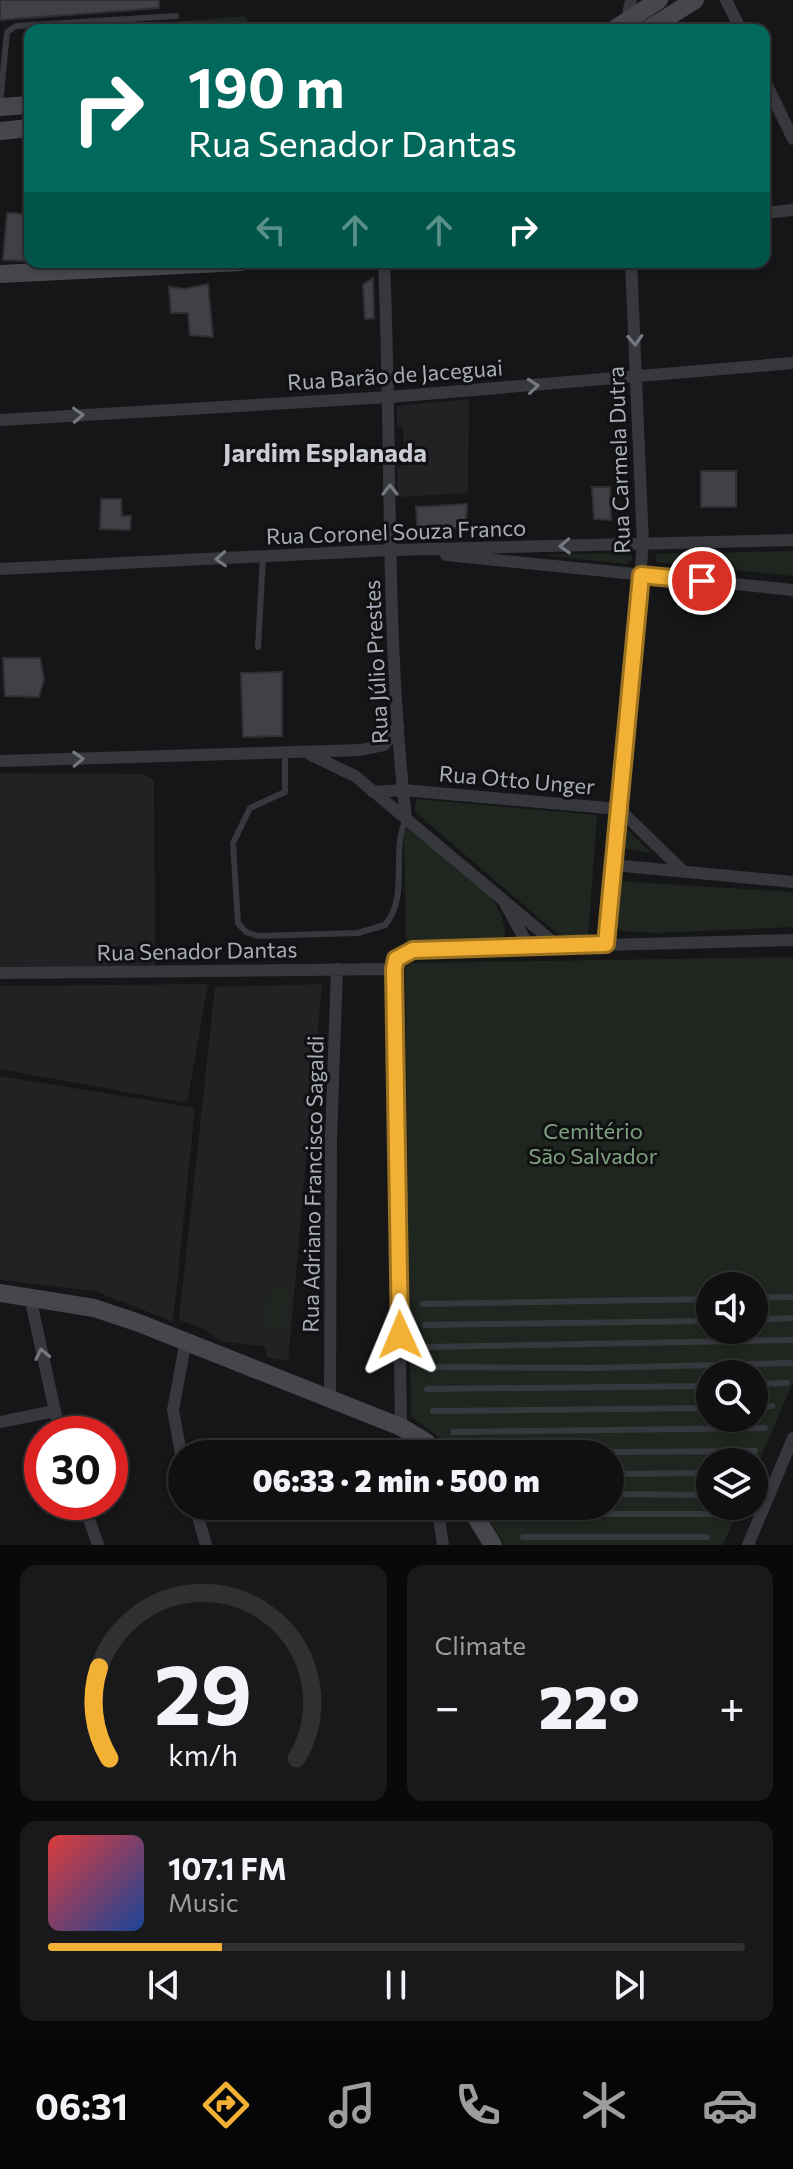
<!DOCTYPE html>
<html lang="en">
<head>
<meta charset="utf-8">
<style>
	:root { --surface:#101012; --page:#19191b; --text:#f1f3f6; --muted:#9c9d9f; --line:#303032; --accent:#f2b134 }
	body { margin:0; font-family:Commissioner,sans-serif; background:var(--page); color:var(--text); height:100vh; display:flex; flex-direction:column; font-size:30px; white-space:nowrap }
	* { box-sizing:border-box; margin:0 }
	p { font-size:26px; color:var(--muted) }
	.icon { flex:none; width:44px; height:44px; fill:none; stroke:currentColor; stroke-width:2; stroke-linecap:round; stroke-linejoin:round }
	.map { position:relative; height:1545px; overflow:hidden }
	.details { display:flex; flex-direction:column; gap:20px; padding:20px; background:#09090a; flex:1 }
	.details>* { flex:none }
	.guide { position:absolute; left:24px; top:24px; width:746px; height:244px; border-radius:16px; box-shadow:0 2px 6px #0004,0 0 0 2px var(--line); background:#00695c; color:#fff; overflow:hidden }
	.buttons { position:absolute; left:696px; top:1272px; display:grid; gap:16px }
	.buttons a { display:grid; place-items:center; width:72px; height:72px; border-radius:50%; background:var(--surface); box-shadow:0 2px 6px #0004,0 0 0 2px var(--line); font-size:40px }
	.speed { position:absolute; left:24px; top:1416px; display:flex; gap:16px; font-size:40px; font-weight:700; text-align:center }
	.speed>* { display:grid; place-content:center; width:104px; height:104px; border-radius:50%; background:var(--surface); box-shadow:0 2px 6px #0004,0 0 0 2px var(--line); line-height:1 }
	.speed .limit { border:12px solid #d22; background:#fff; color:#111 }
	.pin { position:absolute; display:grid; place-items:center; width:68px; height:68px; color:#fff; margin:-34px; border:4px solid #fff; border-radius:50%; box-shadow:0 2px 8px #0007 }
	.me { position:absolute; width:88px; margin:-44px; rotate:359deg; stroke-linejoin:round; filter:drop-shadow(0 0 6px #0008) }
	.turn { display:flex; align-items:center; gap:28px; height:168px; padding:0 32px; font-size:36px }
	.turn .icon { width:104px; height:104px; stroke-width:2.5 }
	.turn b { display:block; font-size:56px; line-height:68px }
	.lanes { display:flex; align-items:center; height:76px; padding:0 32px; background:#0003; justify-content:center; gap:40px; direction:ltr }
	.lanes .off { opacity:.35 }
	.big { font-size:60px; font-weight:800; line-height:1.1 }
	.details .card { flex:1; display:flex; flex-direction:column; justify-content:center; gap:12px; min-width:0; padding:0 28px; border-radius:16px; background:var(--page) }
	.details .dial { align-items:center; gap:0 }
	.dial svg { height:208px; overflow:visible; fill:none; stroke:var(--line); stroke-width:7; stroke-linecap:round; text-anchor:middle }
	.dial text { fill:var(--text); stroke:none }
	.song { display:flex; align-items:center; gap:24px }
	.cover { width:96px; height:96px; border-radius:12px; background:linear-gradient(135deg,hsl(0 70% 55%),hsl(220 70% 35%)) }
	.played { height:8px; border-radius:4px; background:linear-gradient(90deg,var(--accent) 25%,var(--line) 25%) }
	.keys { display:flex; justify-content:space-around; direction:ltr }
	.heat { display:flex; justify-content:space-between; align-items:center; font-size:44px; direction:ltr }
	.details .tiles { flex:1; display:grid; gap:20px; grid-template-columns:1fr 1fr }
	.card:last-child { grid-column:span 2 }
	.trip { position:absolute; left:168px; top:1440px; width:456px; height:80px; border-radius:40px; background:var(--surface); box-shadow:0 2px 6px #0004,0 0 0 2px var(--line); font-weight:800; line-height:80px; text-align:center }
	.tab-bar { display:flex; height:128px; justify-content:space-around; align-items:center; background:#060607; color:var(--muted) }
	.tab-bar .icon { width:56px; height:56px }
	.tab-bar .current { color:var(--accent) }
	.tab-bar b { font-size:36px; color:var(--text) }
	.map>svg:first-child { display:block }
	.built { fill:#222225 }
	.green { fill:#1e261f; fill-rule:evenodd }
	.building { fill:#404145; stroke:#303034; stroke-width:2 }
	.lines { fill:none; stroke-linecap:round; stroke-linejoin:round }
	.lane { stroke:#37383d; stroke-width:6 }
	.street { stroke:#37383d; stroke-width:12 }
	.secondary { stroke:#45474d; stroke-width:18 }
	.oneway { stroke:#757881 }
	.route-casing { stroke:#9d7322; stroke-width:20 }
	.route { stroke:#f2b134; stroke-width:14 }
	.labels { text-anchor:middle; stroke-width:6; stroke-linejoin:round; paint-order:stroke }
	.street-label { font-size:22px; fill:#a8adb8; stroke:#111113 }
	.park-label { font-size:22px; fill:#7fa381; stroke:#111113 }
	.quarter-label { font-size:26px; font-weight:bold; fill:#c9ccd4; stroke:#111113 }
</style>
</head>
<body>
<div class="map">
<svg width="793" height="1545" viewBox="0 0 793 1545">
	<rect width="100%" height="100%" fill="#161618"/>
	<!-- built -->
	<path class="built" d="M469 399 468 493 398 497 397 469 405 463 403 427H397V406Z
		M0 773 143 774 154 780 155 965 0 967Z
		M208 984 187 1103 0 1069V986Z
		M322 984 288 1361 267 1357 265 1346 222 1342 204 1329 179 1320 215 987Z
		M0 1076 195 1108 173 1322 95 1291 0 1280Z"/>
	<!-- green -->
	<path class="green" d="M245 16 251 30H75Z
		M793 551V576L656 562V554Z
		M631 553 632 560 627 564 540 555Z
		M416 799 597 815 588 937 559 935 415 812Z
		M625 827 651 853 624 848Z
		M409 828C445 857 500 885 506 934L499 942 406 945 404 832Z
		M617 881 793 892V927L658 933 621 931 613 921Z
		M793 957V1382L754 1473V1462H710V1506H740L723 1545H505L481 1506H610V1454H450L441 1439 411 1416 405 963ZM710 1286H754V1330H710ZM710 1374H754V1418H710Z
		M270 1285 288 1287 284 1328 266 1327Z"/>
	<!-- building -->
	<path class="building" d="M0 0H159V8L0 20Z
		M7 213 25 214 24 261 3 260Z
		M373 278 374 318 365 319 363 285Z
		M208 284 213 337 190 335 188 313H171L169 287 185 289Z
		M701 471H736V507H701Z
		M592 487H610L611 520 594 519Z
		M101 499H121L122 516H131L130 530 100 529Z
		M467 504 466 528 432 529V536H418L416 507Z
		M3 658H40L44 679 39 697 5 696Z
		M282 672V736L243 737 241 673Z"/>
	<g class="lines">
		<!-- lane -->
		<path class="lane" d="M479 28V30
			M0 105 7 32 16 26 176 16
			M258 647 263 557
			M285 752V792L250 808 233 843 238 923 246 932 258 936 358 933 385 925C410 895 390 853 406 819
			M754 1298 793 1297
			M423 1304 710 1299
			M754 1320 793 1318
			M425 1325 710 1321
			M426 1347 793 1340
			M429 1367 592 1368 790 1363
			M754 1384 787 1383
			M427 1389 710 1386
			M754 1407 772 1406
			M433 1411 710 1408
			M453 1432 765 1428
			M467 1453 755 1451
			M610 1474 710 1473
			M610 1494 710 1495
			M497 1514H730
			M523 1537H707"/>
		<!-- street -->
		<path class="street" d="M726 0 741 30
			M626 24 631 0
			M764 79 793 139
			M764 213 793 210
			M384 262C392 447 385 634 406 819
			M0 420 390 397 793 363
			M446 555 793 590
			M0 569 391 550 793 540
			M311 755 355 776 558 946
			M0 761 361 750 384 745 398 726
			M373 792 403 790 619 809 681 869
			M613 865 793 882
			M506 905 529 947
			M606 944 643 544 631 262
			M0 973 394 969
			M30 1297 60 1434
			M330 1399 331 1139 337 969
			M0 1422 54 1411
			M401 1427 394 969 401 954 413 950 793 940
			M182 1459 173 1410 186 1340
			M83 1502 98 1545
			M195 1506 206 1545
			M437 1506 443 1545
			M748 1545 793 1438"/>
		<!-- secondary -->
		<path class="secondary" d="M613 30 659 0
			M647 30 695 0
			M0 107 30 105
			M0 131 30 128
			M0 274 241 262
			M0 1293 94 1308 139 1323 401 1427 426 1442 436 1454
			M469 1506 493 1545"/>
	</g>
	<!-- one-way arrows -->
	<defs><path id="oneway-chevron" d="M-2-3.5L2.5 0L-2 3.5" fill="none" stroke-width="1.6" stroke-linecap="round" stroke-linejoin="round" transform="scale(2)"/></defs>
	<g class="oneway">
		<use href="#oneway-chevron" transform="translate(635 340) rotate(87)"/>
		<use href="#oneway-chevron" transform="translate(533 386) rotate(-5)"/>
		<use href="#oneway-chevron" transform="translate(78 415) rotate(-3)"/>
		<use href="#oneway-chevron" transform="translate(390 490) rotate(-90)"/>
		<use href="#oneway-chevron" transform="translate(565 546) rotate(178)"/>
		<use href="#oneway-chevron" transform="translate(221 559) rotate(177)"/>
		<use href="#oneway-chevron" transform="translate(78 759) rotate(-2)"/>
		<use href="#oneway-chevron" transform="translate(42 1354) rotate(-102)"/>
	</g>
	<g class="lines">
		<!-- route casing -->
		<g class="route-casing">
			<path id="route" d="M400 1335 394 969 396 959 413 950 606 944 641 575 702 581"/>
		</g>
		<!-- route -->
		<use href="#route" class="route"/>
	</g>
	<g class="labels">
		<!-- street labels -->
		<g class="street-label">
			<text transform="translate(395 375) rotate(-4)" y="8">Rua Barão de Jaceguai</text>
			<text transform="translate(619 460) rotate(-92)" y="8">Rua Carmela Dutra</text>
			<text transform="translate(396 532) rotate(-2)" y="8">Rua Coronel Souza Franco</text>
			<text transform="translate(376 662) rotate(-93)" y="8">Rua Júlio Prestes</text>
			<text transform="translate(517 780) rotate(5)" y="8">Rua Otto Unger</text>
			<text transform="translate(197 951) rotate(-1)" y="8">Rua Senador Dantas</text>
			<text transform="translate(313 1184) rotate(-89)" y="8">Rua Adriano Francisco Sagaldi</text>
		</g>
		<!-- park labels -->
		<g class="park-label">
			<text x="593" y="1139">Cemitério<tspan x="593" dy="25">São Salvador</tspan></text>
		</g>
		<!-- quarter labels -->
		<g class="quarter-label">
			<text x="325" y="462">Jardim Esplanada</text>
		</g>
	</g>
</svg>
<div class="buttons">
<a><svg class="icon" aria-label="sound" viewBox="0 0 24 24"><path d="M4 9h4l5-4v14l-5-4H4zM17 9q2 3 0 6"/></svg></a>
<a><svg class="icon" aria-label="search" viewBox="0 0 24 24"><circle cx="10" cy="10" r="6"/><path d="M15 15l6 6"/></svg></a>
<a><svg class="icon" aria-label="layers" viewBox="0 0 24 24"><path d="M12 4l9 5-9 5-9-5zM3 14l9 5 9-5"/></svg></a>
</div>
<div class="speed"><div class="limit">30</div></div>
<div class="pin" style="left:702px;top:581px;background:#d93025"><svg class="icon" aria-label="arrive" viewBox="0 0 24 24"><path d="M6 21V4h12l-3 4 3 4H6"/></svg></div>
<svg class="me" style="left:400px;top:1335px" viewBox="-20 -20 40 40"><path d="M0-17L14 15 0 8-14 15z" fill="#f2b134" stroke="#fff" stroke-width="4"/></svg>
<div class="trip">06:33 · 2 min · 500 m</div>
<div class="guide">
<div class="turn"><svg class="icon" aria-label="right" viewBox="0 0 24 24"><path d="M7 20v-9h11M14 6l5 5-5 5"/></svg><div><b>190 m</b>Rua Senador Dantas</div></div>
<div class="lanes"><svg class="icon off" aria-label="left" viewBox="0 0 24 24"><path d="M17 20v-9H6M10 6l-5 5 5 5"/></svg><svg class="icon off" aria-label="ahead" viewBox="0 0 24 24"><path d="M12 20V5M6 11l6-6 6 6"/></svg><svg class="icon off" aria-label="ahead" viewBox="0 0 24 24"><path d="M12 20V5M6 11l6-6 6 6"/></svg><svg class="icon" aria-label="right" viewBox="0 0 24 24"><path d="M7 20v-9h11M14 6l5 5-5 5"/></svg></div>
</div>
</div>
<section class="details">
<div class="tiles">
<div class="card dial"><svg viewBox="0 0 100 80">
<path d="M14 69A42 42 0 1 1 86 69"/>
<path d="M14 69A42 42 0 0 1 10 34" stroke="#f2b134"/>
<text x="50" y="56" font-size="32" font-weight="700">29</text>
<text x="50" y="72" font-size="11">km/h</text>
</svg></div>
<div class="card"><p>Climate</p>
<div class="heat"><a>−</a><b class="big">22°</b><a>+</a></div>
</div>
<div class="card">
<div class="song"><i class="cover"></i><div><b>107.1 FM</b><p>Music</p></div></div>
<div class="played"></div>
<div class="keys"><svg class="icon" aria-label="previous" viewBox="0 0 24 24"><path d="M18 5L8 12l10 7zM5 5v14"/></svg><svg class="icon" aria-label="pause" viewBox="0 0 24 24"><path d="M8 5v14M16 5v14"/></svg><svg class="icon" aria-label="next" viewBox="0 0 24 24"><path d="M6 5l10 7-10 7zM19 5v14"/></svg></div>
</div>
</div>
</section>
<nav class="tab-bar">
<b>06:31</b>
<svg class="icon current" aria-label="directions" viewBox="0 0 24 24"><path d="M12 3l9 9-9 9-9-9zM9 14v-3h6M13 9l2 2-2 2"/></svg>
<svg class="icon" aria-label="music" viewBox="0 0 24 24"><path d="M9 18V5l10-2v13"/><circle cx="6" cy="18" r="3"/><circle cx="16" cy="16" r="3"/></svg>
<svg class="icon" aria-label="phone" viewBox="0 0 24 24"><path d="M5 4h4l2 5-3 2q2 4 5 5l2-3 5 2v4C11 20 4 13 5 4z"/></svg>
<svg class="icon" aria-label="climate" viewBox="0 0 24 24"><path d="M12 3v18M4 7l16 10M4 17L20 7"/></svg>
<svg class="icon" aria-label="car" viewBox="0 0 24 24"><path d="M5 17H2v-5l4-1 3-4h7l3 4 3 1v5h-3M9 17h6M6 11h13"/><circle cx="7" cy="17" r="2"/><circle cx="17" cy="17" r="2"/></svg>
</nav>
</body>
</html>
